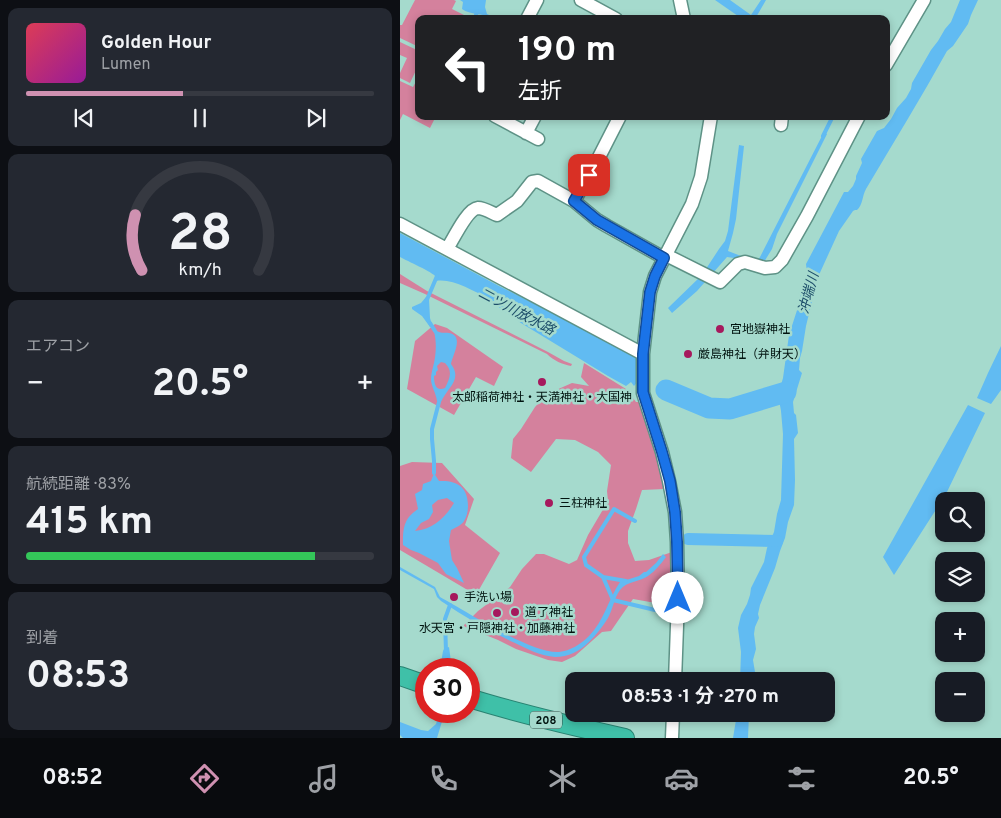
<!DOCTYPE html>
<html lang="ja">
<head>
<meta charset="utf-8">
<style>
	:root { --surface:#171b24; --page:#242831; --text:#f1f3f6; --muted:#9ea1a6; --line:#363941; --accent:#cf91b1 }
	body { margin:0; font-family:Overpass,"Noto Sans JP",sans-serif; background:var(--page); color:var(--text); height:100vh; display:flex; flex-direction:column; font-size:19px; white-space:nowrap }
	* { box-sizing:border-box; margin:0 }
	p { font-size:16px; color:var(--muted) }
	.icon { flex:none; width:28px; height:28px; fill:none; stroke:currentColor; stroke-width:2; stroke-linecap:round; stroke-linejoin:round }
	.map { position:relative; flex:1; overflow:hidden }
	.details { display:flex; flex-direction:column; gap:8px; padding:8px; background:#0d0f14; width:400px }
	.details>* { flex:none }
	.guide { position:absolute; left:15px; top:15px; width:475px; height:105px; border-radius:10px; box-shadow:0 2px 8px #0003; background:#202124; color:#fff; overflow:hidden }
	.controls { position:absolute; left:535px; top:492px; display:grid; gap:10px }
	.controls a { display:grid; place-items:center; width:50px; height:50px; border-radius:10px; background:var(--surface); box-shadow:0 2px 8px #0003; font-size:25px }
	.speed { position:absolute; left:15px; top:658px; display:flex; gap:10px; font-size:25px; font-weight:700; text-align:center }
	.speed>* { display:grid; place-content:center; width:65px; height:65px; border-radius:50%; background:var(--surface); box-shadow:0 2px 8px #0003; line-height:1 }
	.speed .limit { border:8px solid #d22; background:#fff; color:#111 }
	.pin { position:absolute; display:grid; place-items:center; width:42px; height:42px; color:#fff; margin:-21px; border-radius:10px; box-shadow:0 2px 8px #0006 }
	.me { position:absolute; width:55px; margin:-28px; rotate:0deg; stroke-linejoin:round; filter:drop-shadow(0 0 4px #0008) }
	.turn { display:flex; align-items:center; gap:18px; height:105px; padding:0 20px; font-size:22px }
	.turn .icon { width:65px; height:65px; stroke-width:2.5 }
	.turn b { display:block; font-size:35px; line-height:42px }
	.big { font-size:38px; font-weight:700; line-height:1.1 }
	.details .tile { flex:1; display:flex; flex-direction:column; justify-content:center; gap:8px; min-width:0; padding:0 18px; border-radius:10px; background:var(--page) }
	.details .dial { align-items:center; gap:0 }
	.dial svg { height:130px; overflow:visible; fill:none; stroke:var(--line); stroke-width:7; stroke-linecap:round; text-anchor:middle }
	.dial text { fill:var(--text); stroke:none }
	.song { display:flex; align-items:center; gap:15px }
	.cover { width:60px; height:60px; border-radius:8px; background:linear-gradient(135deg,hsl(350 70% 55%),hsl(300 70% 35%)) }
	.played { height:5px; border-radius:2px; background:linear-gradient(90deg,var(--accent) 45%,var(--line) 45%) }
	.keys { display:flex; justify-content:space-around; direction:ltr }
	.heat { display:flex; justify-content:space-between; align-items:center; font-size:28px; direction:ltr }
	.charge { height:8px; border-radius:4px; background:linear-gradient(90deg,#34c759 83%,var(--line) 0) }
	.trip { position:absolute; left:165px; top:672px; width:270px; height:50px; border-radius:10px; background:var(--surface); box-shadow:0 2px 8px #0003; font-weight:700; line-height:50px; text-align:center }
	.tabs { display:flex; height:80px; justify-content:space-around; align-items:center; background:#090b0e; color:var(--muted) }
	.tabs .icon { width:35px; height:35px }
	.tabs .selected { color:var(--accent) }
	.tabs b { font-size:22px; color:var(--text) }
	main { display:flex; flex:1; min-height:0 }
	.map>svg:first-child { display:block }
	.green { fill:#d4819d }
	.water { fill:#61bbf2; fill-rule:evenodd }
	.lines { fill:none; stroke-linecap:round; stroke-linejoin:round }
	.stream { stroke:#61bbf2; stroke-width:4 }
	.canal { stroke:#61bbf2; stroke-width:12 }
	.river { stroke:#61bbf2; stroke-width:21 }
	.minor-casing { stroke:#5e9286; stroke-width:15 }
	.highway-casing { stroke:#298372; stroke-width:20 }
	.minor { stroke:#fff; stroke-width:12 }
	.highway { stroke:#3fc0a8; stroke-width:18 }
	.route-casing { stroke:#114b97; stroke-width:12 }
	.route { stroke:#1a73e8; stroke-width:9 }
	.poi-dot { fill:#a6195d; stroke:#a5dacd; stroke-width:2 }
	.labels { text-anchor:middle; stroke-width:5; stroke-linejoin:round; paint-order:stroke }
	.shield { fill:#a5dacd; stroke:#324f48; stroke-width:1 }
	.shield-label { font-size:11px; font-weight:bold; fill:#01130f }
	.poi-label { font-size:12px; fill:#01130f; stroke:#a5dacd; text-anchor:start }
	.water-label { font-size:14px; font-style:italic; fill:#1d4e6a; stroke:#a5dacd }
</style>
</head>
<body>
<main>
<section class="details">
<div class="tile">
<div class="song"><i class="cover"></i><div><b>Golden Hour</b><p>Lumen</p></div></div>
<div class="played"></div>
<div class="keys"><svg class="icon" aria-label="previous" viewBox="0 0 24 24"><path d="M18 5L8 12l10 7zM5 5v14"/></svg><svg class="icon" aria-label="pause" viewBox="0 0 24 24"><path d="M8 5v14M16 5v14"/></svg><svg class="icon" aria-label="next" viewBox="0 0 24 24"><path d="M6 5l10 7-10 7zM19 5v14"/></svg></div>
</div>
<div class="tile dial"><svg viewBox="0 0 100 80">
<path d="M14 69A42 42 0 1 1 86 69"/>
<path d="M14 69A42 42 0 0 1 10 35" stroke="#cf91b1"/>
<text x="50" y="56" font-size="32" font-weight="700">28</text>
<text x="50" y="72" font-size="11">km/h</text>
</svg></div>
<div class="tile"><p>エアコン</p>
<div class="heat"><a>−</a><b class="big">20.5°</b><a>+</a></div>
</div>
<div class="tile"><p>航続距離 · 83%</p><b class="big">415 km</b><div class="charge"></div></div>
<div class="tile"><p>到着</p><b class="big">08:53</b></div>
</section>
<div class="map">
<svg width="601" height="738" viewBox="0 0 601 738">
	<rect width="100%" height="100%" fill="#a5dacd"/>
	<!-- green -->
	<path class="green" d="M15 0H54L56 1 52 9 72 19H19V47L0 38V25H2Z
		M0 42 19 51V64L10 83 0 78V73L7 58 0 55Z
		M19 76V116H36L30 128 3 114 0 120V81L13 87Z
		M0 274 27 291 148 352 164 361 172 364 171 366C162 364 154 361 147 354L25 294 0 283Z
		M35 324 47 328 103 367 94 386 76 377 54 415 7 389 15 341Z
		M184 363 226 389 236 402H241L265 489 242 490 236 509 228 531V543L235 561 249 560 272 552 267 605 233 599 211 631 202 632 175 656 162 662 148 660 116 649 98 640 63 626 78 611 110 587 122 569 136 554H144L169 564 177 560 188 535 208 501 207 491 211 465 198 452 175 440 156 439 131 472 111 458 113 439 121 429 135 407 147 394 172 383 189 386 181 377Z
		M12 462 42 463 74 499 65 525 100 553 76 595 0 550V466Z"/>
	<!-- water -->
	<path class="water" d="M60 0H86L85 7 87 14 91 16 89 18C84 13 70 15 62 9L63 2Z
		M315 0H330L351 15 361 0H366L355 19H338V16Z
		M560 0H578L571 15 568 24 553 46 547 51C521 98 493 143 466 189 462 196 463 205 457 210H455L453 211 439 231 418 277 406 326 402 351 400 358 399 370 402 373 393 402 394 413 396 415 398 433 394 439 395 480 394 505 388 522 385 538 380 551 375 568 360 605 358 614 359 618 355 627 354 634 356 649 353 660 355 672 352 676V681H340L341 652 338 628 341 615 347 604 350 595 351 588 364 562 367 548 374 532 377 514 381 500 383 434 381 411 379 400V392L383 378 389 335 400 301 401 287 407 273 406 264 444 192H448L453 186 456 179V176L462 163 461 159 477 131 484 128 491 119 497 108 506 98 511 89 512 83 531 50 538 41 545 29 551 22Z
		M424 132 427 134 377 234 372 249 364 262 352 265 334 258 327 257 297 291 272 313 268 308 302 275 319 249 325 241 328 231 339 145 344 146 336 219 333 233 328 251 354 261 358 260 360 257Z
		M0 233 99 286 238 356 239 380 234 386 231 382 226 386 208 376 121 323 93 303 88 298C73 291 52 278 36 281 36 280 36 279 36 277 33 272 7 261 0 257Z
		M26 297 29 299 30 318 32 325 30 327 22 316 12 309V307L21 303Z
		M37 331C43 334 44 332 49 333 65 336 52 356 51 364 63 380 47 388 41 402L37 401C36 393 31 386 31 379 31 375 32 371 33 367 36 356 37 342 34 332ZM41 362 45 363C53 371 50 378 45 388 36 392 34 384 34 376L36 375V372L38 370 37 366Z
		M601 346V390L591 404 577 398 588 373Z
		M568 405 585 413 546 494 494 575 483 557Z
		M34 473 39 481C57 480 68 487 68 506 68 510 67 517 64 521 62 525 55 528 51 530L49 541 52 560 57 568 64 583 46 574 38 563 19 553 11 550 3 545C3 529 3 519 18 509L15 494 22 490 23 484 31 481ZM47 498 54 503C45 518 33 529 15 531L21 523 29 519 33 512 32 505 38 500Z
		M263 554 266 557C261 564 255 571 248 576 239 582 227 581 220 590 214 598 213 609 208 618 203 626 196 635 189 642 180 651 168 657 155 657 141 656 127 649 115 643 89 631 65 617 41 601L37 597 34 589 0 570V567L35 587 40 597C66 611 131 654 159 652 170 651 181 644 189 636 204 621 208 600 220 582L239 576 244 572H246L256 563Z
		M49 647 52 669H40L43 651 44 649Z
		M40 711H44V715L37 738H3L0 735V722L21 730 28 731 36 724Z
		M337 714H349L348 738H333Z"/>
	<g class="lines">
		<!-- stream -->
		<path class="stream" d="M75 19 77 11
			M423 136 433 116
			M26 302 37 276
			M30 323 35 331
			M34 473V461L32 439V429L39 402
			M203 577 186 565 184 557 214 509 235 521
			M213 600 255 610
			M213 601V600L203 577 226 581
			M46 652 45 619 50 605"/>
		<!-- canal -->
		<path class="canal" d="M288 539 377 541"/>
		<!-- river -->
		<path class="river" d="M266 390 309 408 330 409 386 392"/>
		<!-- minor casing -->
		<g class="minor-casing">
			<path id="minor" d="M181 0 216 19
				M280 0 284 19
				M127 19 137 0
				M486 65 524 0
				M95 116 138 139
				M381 125 382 116
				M126 133 135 116
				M174 201 196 163 220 116
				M0 224 243 354
				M47 249C53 240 67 209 78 208 84 208 92 213 97 215L117 201 132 182 138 181 174 201 197 220 207 226 264 258
				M266 255 320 282 338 264 345 262 365 268 375 267 382 260 407 216 459 116
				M275 681 278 598 277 542 275 512 269 481 262 452 243 393V354L250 292 255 276 292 204 301 177 311 116
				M272 738 273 714"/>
		</g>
		<!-- highway casing -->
		<g class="highway-casing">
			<path id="highway" d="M0 676 26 685
				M69 698C120 714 172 726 225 738"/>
		</g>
		<!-- minor -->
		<use href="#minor" class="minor"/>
		<!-- highway -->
		<use href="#highway" class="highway"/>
	</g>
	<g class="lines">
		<!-- route casing -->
		<g class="route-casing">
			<path id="route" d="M189 175 174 201 197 220 264 258 255 276 250 292 243 354V392L262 452 270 481 275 512 277 542 278 598"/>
		</g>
		<!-- route -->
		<use href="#route" class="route"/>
	</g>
	<!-- markers -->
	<g class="poi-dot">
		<circle cx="320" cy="329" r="5"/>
		<circle cx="288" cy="354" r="5"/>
		<circle cx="142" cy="382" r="5"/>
		<circle cx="149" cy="503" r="5"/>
		<circle cx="54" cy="597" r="5"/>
		<circle cx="115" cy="612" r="5"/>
		<circle cx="97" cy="613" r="5"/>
	</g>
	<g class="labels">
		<!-- shield labels -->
		<rect class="shield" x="130" y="711.5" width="32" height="17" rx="4"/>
		<g class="shield-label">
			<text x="146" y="724">208</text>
		</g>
		<!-- poi labels -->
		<g class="poi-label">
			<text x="330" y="333">宮地嶽神社</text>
			<text x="298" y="358">厳島神社（弁財天）</text>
			<text x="142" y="401" text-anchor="middle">太郎稲荷神社・天満神社・大国神</text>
			<text x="159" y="507">三柱神社</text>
			<text x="64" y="601">手洗い場</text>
			<text x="125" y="616">道了神社</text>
			<text x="97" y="632" text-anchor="middle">水天宮・戸隠神社・加藤神社</text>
		</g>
		<!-- water labels -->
		<g class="water-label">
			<text transform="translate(408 293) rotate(-75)" y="5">沖端川</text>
			<text transform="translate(117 311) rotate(28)" y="5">二ツ川放水路</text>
		</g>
	</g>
</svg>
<div class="controls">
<a><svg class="icon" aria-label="search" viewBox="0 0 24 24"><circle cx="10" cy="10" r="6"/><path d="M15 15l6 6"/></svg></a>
<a><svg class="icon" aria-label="layers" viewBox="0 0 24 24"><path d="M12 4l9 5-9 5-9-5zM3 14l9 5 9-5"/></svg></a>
<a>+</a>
<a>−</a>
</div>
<div class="speed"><div class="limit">30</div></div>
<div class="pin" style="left:189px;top:175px;background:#d93025"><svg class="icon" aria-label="arrive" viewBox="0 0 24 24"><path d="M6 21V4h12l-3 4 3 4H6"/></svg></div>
<svg class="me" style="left:278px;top:598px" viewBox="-20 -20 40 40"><circle r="19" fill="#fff"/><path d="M0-13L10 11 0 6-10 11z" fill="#1a73e8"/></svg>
<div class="trip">08:53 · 1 分 · 270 m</div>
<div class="guide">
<div class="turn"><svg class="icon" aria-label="left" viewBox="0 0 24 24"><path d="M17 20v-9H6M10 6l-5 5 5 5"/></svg><div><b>190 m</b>左折</div></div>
</div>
</div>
</main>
<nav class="tabs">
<b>08:52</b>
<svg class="icon selected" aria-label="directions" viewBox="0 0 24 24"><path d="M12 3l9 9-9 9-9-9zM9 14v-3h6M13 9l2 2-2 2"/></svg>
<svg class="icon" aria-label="music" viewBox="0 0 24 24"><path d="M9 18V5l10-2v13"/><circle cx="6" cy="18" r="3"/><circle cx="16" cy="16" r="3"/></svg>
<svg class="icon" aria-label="phone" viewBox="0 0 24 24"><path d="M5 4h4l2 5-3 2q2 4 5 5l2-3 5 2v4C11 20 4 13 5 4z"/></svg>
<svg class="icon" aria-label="climate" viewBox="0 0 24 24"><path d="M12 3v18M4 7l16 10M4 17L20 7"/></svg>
<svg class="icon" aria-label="car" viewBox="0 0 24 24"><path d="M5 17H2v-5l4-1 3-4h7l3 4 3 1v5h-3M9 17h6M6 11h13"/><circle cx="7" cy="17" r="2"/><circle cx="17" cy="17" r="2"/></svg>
<svg class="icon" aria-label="filters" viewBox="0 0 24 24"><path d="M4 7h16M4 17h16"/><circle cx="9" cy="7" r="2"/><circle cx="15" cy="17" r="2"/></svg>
<b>20.5°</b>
</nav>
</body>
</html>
